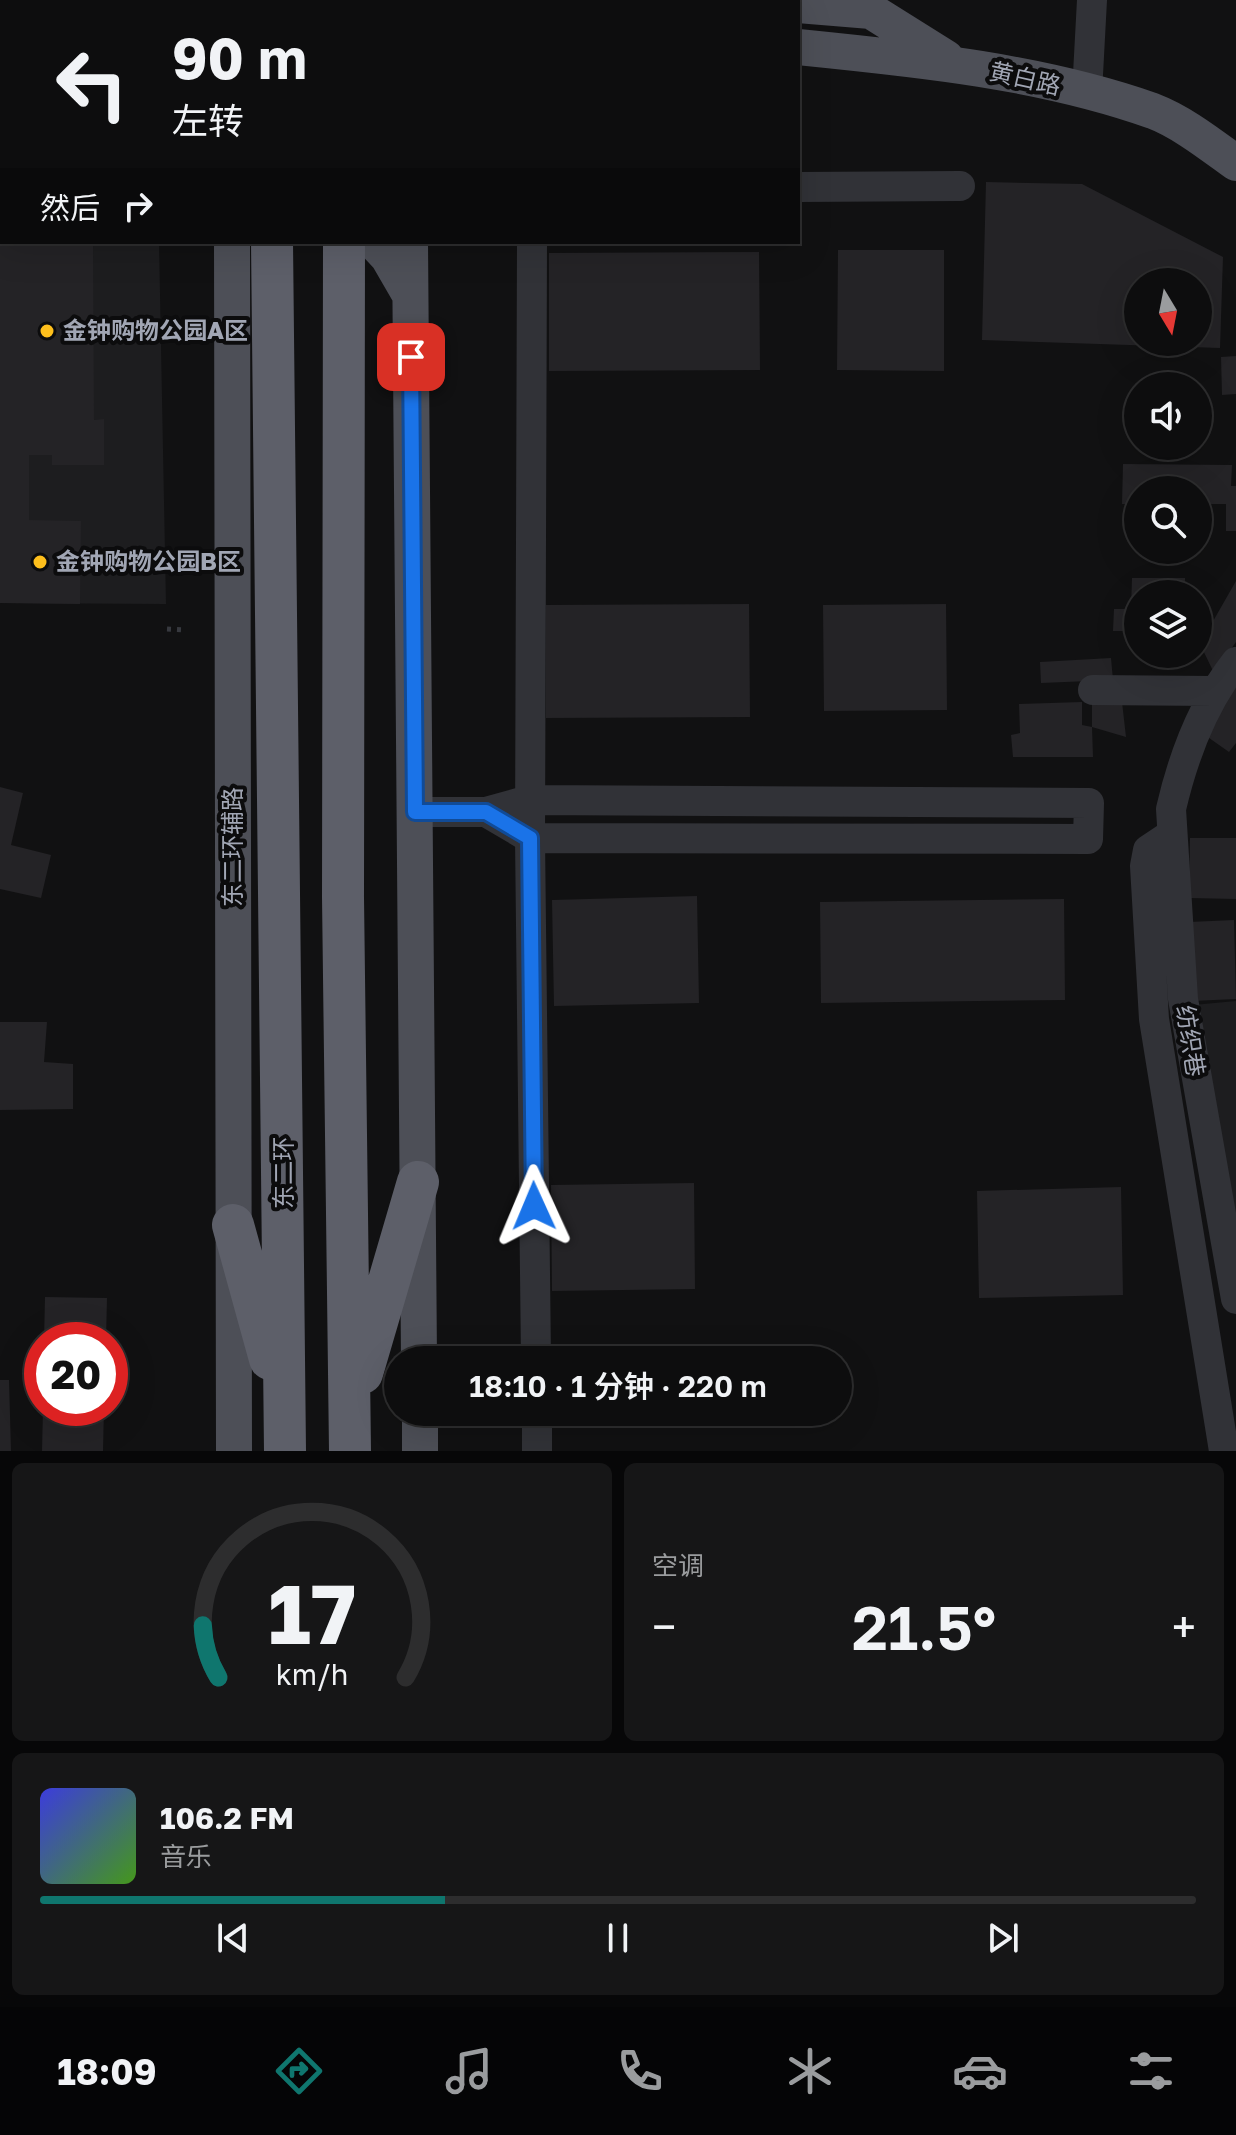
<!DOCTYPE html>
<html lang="zh">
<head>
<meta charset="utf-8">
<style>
	:root { --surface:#0d0d0e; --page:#161617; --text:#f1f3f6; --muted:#9a9c9e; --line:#2d2d2e; --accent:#0f766e }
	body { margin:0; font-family:"Golos Text","Noto Sans SC",sans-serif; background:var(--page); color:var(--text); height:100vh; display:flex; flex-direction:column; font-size:30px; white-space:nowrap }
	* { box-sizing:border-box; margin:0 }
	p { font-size:26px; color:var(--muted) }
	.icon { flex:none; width:44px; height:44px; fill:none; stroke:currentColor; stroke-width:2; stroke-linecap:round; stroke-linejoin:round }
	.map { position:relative; height:1451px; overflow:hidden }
	.drawer { display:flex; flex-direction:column; gap:12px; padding:12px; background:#070708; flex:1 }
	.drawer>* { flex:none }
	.guide { position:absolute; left:0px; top:0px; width:800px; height:244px; box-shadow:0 8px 32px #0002,0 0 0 2px var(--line); background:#0d0d0e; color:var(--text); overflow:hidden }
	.needle { width:52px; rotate:170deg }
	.fabs { position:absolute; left:1124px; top:268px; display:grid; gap:16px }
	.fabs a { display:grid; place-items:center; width:88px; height:88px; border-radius:50%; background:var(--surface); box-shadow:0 8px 32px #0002,0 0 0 2px var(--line); font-size:40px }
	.speed { position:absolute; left:24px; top:1322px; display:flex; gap:16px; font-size:40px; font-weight:700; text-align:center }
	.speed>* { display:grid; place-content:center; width:104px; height:104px; border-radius:50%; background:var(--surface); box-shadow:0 8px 32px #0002,0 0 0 2px var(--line); line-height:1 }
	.speed .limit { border:12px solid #d22; background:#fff; color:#111 }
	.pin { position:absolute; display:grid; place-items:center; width:68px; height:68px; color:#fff; margin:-34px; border-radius:16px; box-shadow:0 4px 12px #0006 }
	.me { position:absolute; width:88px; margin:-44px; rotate:359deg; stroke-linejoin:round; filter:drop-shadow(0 0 6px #0008) }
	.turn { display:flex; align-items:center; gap:28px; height:168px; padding:0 40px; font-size:36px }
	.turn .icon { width:104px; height:104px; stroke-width:2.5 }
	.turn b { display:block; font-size:56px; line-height:68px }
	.then { display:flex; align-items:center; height:76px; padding:0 40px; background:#0003; gap:16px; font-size:30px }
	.big { font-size:60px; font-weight:600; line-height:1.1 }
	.drawer .widget { flex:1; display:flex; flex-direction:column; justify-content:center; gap:12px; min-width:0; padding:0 28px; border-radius:12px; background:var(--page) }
	.drawer .dial { align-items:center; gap:0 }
	.dial svg { height:208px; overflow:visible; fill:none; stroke:var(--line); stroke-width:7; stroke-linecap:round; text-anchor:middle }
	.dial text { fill:var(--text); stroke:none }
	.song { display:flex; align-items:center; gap:24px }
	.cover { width:96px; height:96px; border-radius:12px; background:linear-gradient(135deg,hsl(240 70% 55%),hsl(100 70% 35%)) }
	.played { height:8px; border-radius:4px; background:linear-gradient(90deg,var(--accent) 35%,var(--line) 35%) }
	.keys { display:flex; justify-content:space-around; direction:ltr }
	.heat { display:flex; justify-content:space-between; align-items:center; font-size:44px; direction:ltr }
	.drawer .tiles { flex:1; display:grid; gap:12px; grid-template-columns:1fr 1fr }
	.widget:last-child { grid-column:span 2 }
	.trip { position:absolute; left:384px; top:1346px; width:468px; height:80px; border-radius:40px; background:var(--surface); box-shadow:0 8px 32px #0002,0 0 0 2px var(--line); font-weight:600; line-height:80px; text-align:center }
	.menu { display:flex; height:128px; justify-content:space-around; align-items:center; background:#050506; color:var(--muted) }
	.menu .icon { width:56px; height:56px }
	.menu .current { color:var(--accent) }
	.menu b { font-size:36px; color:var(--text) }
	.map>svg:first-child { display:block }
	.built { fill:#1d1d1f }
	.building { fill:#242326; fill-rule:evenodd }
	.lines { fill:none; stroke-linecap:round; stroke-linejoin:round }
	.path { stroke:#37393f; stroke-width:5; stroke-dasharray:4 6; stroke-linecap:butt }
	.minor { stroke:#313237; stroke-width:30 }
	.major { stroke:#4d4f57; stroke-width:36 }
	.highway { stroke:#5d5f69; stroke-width:42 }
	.route-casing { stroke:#114b97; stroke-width:20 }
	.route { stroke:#1a73e8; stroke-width:14 }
	.poi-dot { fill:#febf1c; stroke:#0c0c0d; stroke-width:3 }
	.labels { text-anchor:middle; stroke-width:8; stroke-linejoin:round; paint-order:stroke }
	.street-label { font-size:24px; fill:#a1a6b4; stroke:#0c0c0d }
	.poi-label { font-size:24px; font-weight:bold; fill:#a1a6b4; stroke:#0c0c0d; text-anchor:start }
</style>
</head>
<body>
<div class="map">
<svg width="1236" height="1451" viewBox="0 0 1236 1451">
	<rect width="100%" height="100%" fill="#111112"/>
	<!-- built -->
	<path class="built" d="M0 38 2 242H159L166 604 0 603Z
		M1236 1001V1237L1193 1005Z"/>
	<!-- building -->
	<path class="building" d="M986 182 1082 184 1223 257 1220 348 982 340ZM1138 282H1198V342H1138Z
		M0 242 93 243 94 420 104 419V465H52V455H29V520L81 521 80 604 0 603Z
		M838 250H944V371L837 370Z
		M759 252 760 370 549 371V253Z
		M1236 356V394L1222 395 1221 357Z
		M1123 464 1232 465 1231 486H1236V531H1226V504H1198V490H1138V504H1122Z
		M1132 578H1185V594H1138V631H1113L1114 609H1131Z
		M1236 581V642L1214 673 1200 644Z
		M749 604 750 717 546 718V605Z
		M946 604 947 710 824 711 823 605Z
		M1198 610H1203V632H1198Z
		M1111 658 1113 680 1041 683 1040 662Z
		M1236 684V743L1229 752 1202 733Z
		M1092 699 1122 702 1126 737 1092 727Z
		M1082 702V725L1092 727 1093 757H1013L1011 735 1020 733 1019 704Z
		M0 787 23 793 11 845 51 855 41 898 0 889Z
		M1190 838H1236V899L1189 898Z
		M697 896 699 1003 554 1006 552 900Z
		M1064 899 1065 1000 821 1003 820 902Z
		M1234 920 1236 999 1192 1001 1189 922Z
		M0 1022H47L44 1062 73 1064V1109L0 1110Z
		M694 1183 695 1289 552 1291 551 1185Z
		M1121 1187 1123 1295 979 1298 977 1191Z
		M45 1297 107 1298 106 1340H44Z
		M0 1380H9L11 1451H0Z
		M43 1408H104L103 1451H42Z"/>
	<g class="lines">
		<!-- path -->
		<path class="path" d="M167 629 185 630"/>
		<!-- minor -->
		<path class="minor" d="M1087 93 1092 0
			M798 187 960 186
			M532 242 530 838 536 1360
			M1236 662C1203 704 1183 757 1171 809L1183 999 1236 1299
			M1093 690 1213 691
			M415 812H486L529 800 1089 803 1088 839 530 838 486 812
			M1172 834 1148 850 1145 866 1154 1019 1224 1451
			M537 1412V1451"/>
		<!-- major -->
		<path class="major" d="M31 0 62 2
			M222 0V2
			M402 0 403 2
			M730 0 756 2
			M798 5 871 11 946 58
			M798 47C917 59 1040 71 1153 111 1182 122 1211 145 1236 163
			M232 242 234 1451
			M374 242 388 257 410 295
			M410 242 419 1360
			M420 1412V1451"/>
		<!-- highway -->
		<path class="highway" d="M265 0 266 2
			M337 0V2
			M272 242 285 1451
			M344 242 343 897 350 1451
			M233 1225 270 1359
			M362 1373 418 1182"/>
	</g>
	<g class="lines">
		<!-- route casing -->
		<g class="route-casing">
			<path id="route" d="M411 357 415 812H486L530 838 534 1206"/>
		</g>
		<!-- route -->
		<use href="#route" class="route"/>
	</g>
	<!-- markers -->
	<g class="poi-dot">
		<circle cx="47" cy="331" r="8"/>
		<circle cx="40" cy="562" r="8"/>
	</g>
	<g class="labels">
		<!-- street labels -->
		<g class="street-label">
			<text transform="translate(1025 79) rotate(13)" y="8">黄白路</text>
			<text transform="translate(233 847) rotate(-90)" y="8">东二环辅路</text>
			<text transform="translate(1190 1041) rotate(81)" y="8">纺织巷</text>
			<text transform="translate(284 1173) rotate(-90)" y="8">东二环</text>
		</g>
		<!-- poi labels -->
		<g class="poi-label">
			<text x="63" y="339">金钟购物公园A区</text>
			<text x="56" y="570">金钟购物公园B区</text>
		</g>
	</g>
</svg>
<div class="fabs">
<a><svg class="needle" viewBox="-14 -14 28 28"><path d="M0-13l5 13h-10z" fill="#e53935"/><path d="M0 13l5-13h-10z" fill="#9a9c9e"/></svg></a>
<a><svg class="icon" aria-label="sound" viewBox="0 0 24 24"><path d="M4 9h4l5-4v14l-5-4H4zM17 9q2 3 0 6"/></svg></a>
<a><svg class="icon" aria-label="search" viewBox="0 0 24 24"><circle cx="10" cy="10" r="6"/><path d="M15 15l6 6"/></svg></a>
<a><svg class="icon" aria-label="layers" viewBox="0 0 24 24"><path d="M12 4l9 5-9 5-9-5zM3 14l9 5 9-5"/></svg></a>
</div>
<div class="speed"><div class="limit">20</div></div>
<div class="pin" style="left:411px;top:357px;background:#d93025"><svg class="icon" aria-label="arrive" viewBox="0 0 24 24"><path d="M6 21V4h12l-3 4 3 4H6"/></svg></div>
<svg class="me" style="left:534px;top:1206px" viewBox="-20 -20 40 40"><path d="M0-17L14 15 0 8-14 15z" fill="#1a73e8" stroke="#fff" stroke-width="4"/></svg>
<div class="trip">18:10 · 1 分钟 · 220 m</div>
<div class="guide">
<div class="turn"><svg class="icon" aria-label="left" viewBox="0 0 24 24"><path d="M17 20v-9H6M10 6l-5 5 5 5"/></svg><div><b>90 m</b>左转</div></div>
<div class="then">然后<svg class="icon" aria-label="right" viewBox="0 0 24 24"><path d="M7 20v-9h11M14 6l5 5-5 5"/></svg></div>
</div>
</div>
<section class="drawer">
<div class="tiles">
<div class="widget dial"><svg viewBox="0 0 100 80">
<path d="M14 69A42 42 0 1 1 86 69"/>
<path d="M14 69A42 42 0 0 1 8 49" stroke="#0f766e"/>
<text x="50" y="56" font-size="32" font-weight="700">17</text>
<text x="50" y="72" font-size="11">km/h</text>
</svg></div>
<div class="widget"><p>空调</p>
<div class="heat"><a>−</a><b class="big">21.5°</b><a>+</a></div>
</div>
<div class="widget">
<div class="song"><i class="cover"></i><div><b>106.2 FM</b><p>音乐</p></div></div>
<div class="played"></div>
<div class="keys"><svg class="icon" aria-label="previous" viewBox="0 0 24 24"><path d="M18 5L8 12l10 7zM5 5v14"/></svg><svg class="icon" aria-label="pause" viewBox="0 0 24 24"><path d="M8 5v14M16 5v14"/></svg><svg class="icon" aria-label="next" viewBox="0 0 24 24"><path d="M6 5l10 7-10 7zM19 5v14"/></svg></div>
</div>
</div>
</section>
<nav class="menu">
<b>18:09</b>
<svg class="icon current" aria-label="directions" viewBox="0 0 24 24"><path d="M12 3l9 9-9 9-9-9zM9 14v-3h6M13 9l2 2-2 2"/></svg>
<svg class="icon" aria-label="music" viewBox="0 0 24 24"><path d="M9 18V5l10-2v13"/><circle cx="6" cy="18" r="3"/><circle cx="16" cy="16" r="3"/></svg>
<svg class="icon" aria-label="phone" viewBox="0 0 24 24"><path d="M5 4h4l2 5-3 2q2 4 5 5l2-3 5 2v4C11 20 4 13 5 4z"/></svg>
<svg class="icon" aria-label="climate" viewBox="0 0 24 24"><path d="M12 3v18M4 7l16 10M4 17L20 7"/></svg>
<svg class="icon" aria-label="car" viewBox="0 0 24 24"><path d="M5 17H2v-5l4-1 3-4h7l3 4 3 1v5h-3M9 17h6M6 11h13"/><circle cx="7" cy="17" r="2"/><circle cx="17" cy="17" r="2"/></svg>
<svg class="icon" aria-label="filters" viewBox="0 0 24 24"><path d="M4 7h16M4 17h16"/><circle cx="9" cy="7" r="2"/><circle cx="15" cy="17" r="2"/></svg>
</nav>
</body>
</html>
